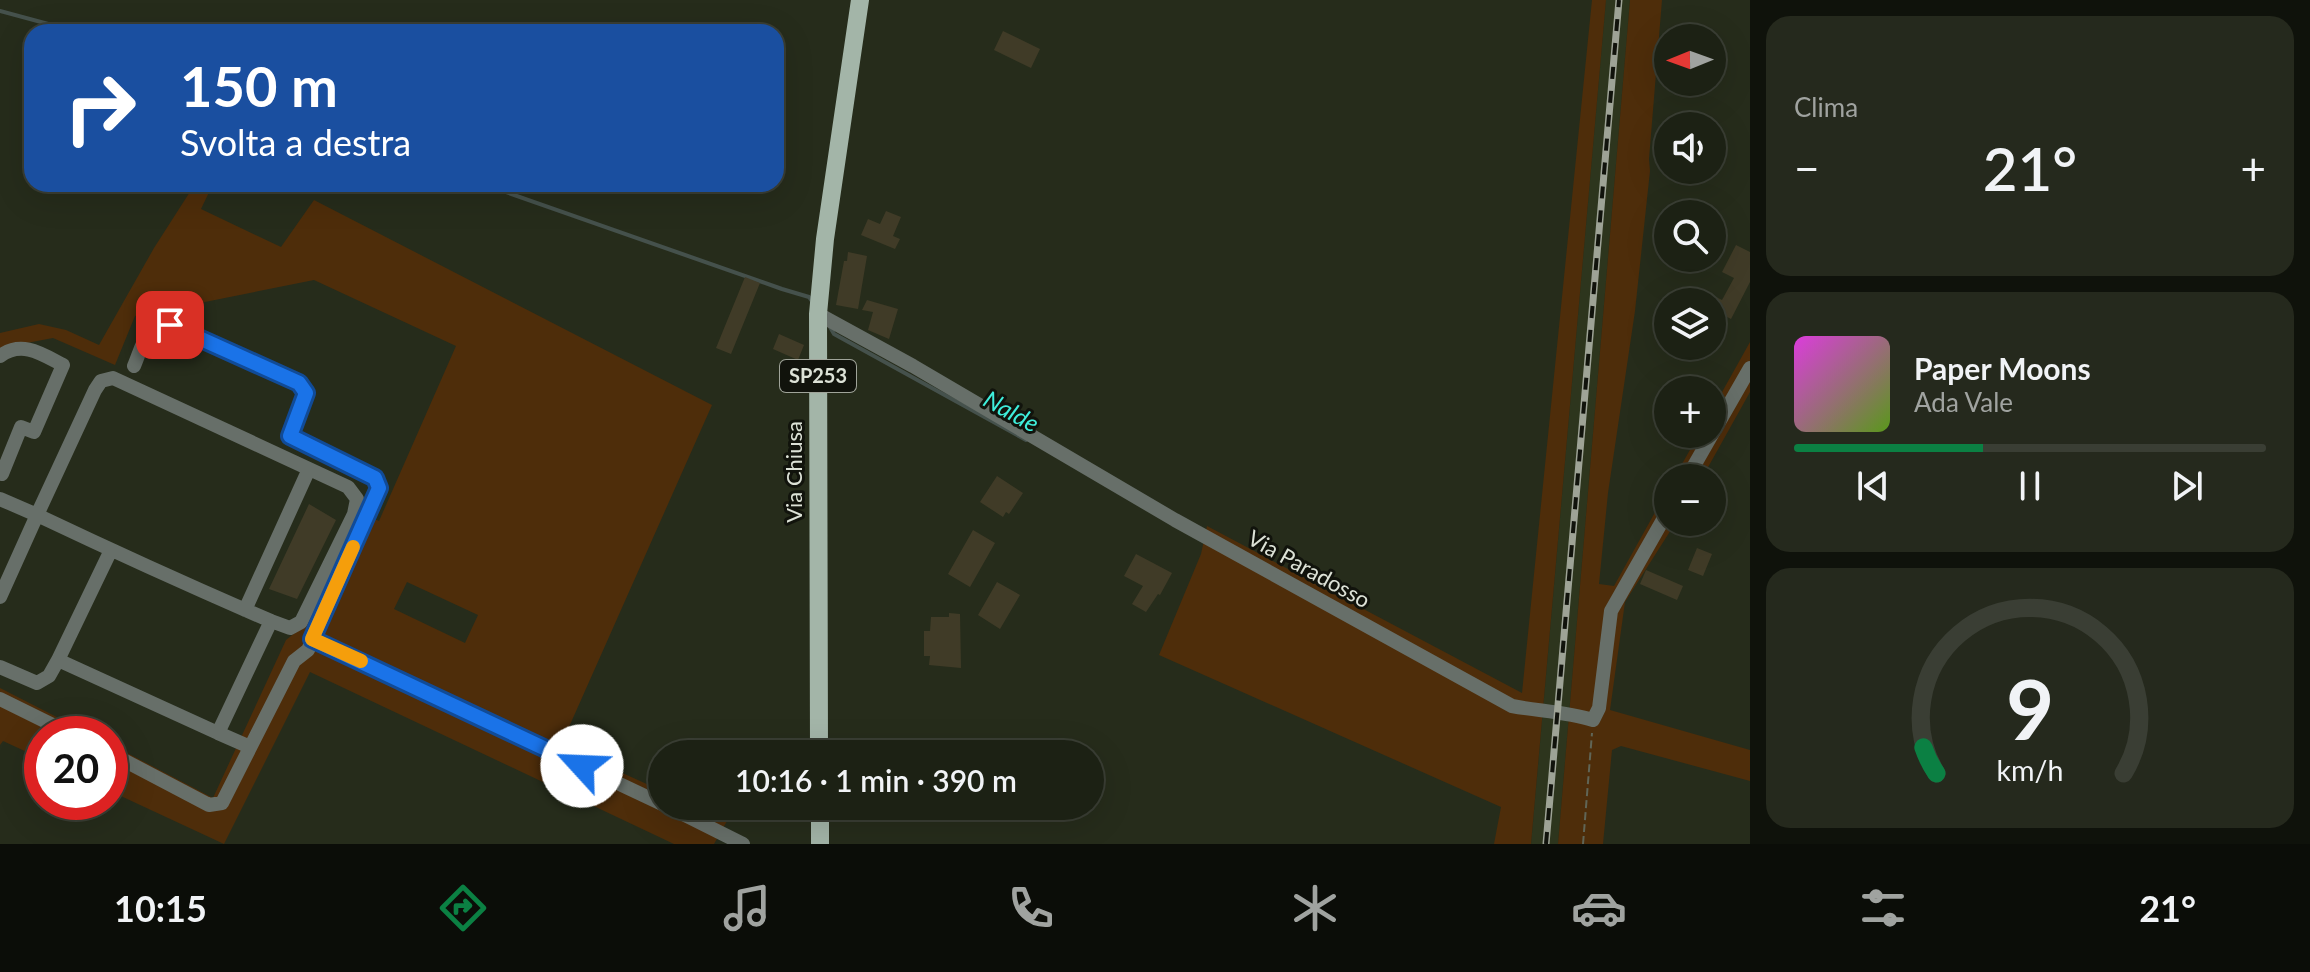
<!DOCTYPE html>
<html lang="it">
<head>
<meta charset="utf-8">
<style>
	:root { --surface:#1c2114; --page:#25291d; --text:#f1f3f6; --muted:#a0a3a0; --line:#3a3e34; --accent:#0b8043 }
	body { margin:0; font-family:Lato,sans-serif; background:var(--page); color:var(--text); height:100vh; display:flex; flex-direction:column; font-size:30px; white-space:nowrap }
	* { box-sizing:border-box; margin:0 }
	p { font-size:26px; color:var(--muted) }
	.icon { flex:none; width:44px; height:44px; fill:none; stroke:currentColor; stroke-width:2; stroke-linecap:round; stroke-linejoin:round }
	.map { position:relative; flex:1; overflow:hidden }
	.side { display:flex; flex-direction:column; gap:16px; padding:16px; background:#0f120b; width:560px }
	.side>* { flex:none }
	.guide { position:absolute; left:24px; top:24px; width:760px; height:168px; border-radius:24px; box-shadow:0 8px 32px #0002,0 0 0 2px var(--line); background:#1a4fa0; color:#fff; overflow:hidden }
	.needle { width:52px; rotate:269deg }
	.tools { position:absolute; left:1654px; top:24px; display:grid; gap:16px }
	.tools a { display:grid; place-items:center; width:72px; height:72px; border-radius:50%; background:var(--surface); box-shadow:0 8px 32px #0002,0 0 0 2px var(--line); font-size:40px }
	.speed { position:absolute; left:24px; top:716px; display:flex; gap:16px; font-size:40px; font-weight:700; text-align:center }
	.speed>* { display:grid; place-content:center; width:104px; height:104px; border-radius:50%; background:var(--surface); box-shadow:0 8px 32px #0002,0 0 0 2px var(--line); line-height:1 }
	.speed .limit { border:12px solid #d22; background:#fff; color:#111 }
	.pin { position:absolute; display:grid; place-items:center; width:68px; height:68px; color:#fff; margin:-34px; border-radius:16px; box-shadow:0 4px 12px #0006 }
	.me { position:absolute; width:88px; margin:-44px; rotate:295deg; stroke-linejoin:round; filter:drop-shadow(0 0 6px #0008) }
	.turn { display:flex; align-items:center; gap:28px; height:168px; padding:0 24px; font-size:36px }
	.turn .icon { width:104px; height:104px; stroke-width:2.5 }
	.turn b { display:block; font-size:56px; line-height:68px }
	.big { font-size:60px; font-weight:600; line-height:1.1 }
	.side .widget { flex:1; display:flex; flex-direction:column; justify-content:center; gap:12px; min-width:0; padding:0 28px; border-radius:24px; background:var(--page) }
	.side .dial { align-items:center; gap:0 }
	.dial svg { height:208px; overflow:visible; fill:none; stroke:var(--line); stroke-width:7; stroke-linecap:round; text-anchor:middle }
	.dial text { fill:var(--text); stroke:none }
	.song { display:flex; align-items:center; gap:24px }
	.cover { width:96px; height:96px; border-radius:12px; background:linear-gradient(135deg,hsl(300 70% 55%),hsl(90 70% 35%)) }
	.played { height:8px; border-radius:4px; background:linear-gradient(90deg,var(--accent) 40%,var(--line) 40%) }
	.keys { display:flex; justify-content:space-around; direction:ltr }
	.heat { display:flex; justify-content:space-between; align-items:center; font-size:44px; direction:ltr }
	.trip { position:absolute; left:648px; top:740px; width:456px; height:80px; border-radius:40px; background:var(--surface); box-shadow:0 8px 32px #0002,0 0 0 2px var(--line); font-weight:600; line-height:80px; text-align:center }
	.tabs { display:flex; height:128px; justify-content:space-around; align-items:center; background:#0b0d08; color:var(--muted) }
	.tabs .icon { width:56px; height:56px }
	.tabs .on { color:var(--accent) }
	.tabs b { font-size:36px; color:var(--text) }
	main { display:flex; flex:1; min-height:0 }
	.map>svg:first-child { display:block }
	.built { fill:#2d351d }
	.green { fill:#4e2d0a; fill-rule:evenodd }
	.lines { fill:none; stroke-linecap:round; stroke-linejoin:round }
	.stream { stroke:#45514c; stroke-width:4 }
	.building { fill:#403b27 }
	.path { stroke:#606556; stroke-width:2; stroke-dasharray:8 4; stroke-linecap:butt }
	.minor { stroke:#676f69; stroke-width:14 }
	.major { stroke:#a3b5a8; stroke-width:18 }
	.rail-casing { stroke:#9ea396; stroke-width:7 }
	.rail { stroke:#11130c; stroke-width:4; stroke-dasharray:12; stroke-linecap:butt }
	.route-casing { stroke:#114b97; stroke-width:20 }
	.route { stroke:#1a73e8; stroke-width:14 }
	.slow { stroke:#f59e0b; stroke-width:14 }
	.labels { text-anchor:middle; stroke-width:6; stroke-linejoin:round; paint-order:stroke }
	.shield { fill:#11130c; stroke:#a0a49a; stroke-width:2 }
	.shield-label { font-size:20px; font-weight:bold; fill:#dde2d7 }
	.street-label { font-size:22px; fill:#dde2d7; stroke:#11130c }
	.water-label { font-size:24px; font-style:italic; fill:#3feedc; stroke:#11130c }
</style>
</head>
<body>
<main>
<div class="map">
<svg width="1750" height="844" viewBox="0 0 1750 844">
	<rect width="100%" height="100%" fill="#262c1b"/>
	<!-- built -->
	<path class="built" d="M1606 0H1630L1558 844H1531Z"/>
	<!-- green -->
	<path class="green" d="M1592 0H1606L1531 844H1494L1501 807 1159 655 1201 554 1207 526 1522 693Z
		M1630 0H1662L1649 159 1650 171 1635 311 1608 493 1599 584 1614 586 1668 489V522H1676L1625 602 1610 710 1750 750V781L1621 746 1612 750 1603 844H1558Z
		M195 184H213L201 209 281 247 314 200 712 405 561 745 662 791V806H694L727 821 714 844H674L310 672 224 844 110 791V744L213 798 286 640 306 624 360 513 379 521 456 346 314 280 135 316 115 365 53 338 0 348V333L39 324 66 330 99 345 154 248ZM407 582 478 615 465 643 394 609Z
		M1750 342V392L1702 478H1674L1699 434H1712V410Z
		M0 688 90 734H42V759L3 741 0 745Z"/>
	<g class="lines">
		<!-- stream -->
		<path class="stream" d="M0 11 78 32
			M483 184 782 289 809 297 811 300
			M830 327 834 334 1026 440"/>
	</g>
	<!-- building -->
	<path class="building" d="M1003 31 1040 49 1031 68 994 50Z
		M886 211 901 217 893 236 900 239 895 249 861 235 868 219 880 224Z
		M1736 245 1750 252V282L1731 319 1712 309V295L1722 300 1734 278 1722 272Z
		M848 252 867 256 858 309 836 305 844 261H847Z
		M745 277 760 283 731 354 716 348Z
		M867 300 898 309 889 339 868 330 873 312 862 310Z
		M779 334 804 345 798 360 773 349Z
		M997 476 1023 493 1009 514 1006 512 1003 517 980 502Z
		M309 504 336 520 297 599 269 589Z
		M973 530 995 543 970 587 948 574Z
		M1697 548 1712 554 1703 576 1688 570Z
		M1136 554 1172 573 1160 595 1158 594 1146 612 1132 604 1143 586 1124 576Z
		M1646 570 1683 586 1677 600 1640 584Z
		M997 582 1020 595 1000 629 978 615Z
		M949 613 960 614 961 668 929 665 930 656H924V631H930L931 617H949Z"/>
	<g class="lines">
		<!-- path -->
		<path class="path" d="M1583 844 1592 733"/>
		<!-- minor -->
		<path class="minor" d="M818 314 913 366 1175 520 1512 706C1539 711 1567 712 1593 720L1599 708 1611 611 1668 511
			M0 356C22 340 42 354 63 365L34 432 21 427 2 474
			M1687 478 1750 368
			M0 499 37 515 95 390 101 381 113 378 348 487 357 499 354 514 301 622 290 628 271 621
			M0 597 37 515C115 552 192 587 271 621L218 733 58 660 111 550
			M245 610 309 469
			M312 639 662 804
			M0 667 37 683 49 676 58 660
			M0 699 71 734
			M218 733 250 747
			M110 753 209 805 222 803 294 661 308 650 379 488 375 478 290 436 306 393 299 383 170 325C144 327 143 345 134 366
			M667 806 743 844"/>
		<!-- major -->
		<path class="major" d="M819 754 818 314 825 239 860 0
			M820 806V844"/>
		<!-- rail casing -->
		<g class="rail-casing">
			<path id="rail" d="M1546 844 1619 0"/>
		</g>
		<!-- rail -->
		<use href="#rail" class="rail"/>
	</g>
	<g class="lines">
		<!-- route casing -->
		<g class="route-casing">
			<path id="route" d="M170 325 299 383 306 393 290 436 375 478 379 488 312 639 582 766"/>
		</g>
		<!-- route -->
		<use href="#route" class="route"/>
		<!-- slow -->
		<path class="slow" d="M353 547 312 639 361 661"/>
	</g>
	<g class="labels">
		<!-- shield labels -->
		<rect class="shield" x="780" y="360" width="76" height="32" rx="6"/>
		<g class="shield-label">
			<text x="818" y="383">SP253</text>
		</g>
		<!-- street labels -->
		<g class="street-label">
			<text transform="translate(794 472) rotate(-90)" y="8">Via Chiusa</text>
			<text transform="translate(1309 569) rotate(29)" y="8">Via Paradosso</text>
		</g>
		<!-- water labels -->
		<g class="water-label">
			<text transform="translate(1011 412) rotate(29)" y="8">Nalde</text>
		</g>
	</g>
</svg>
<div class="tools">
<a><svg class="needle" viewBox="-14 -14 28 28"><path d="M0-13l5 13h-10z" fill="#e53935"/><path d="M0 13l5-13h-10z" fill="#a0a3a0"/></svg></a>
<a><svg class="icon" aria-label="sound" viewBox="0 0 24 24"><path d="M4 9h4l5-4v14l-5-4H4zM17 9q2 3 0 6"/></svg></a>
<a><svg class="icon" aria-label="search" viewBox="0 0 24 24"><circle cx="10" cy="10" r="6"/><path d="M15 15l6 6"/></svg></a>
<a><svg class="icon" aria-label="layers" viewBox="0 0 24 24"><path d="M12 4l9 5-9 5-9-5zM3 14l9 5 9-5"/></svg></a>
<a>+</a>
<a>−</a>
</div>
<div class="speed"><div class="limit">20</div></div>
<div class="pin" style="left:170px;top:325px;background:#d93025"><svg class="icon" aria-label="arrive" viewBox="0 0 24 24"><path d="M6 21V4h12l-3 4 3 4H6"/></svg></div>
<svg class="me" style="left:582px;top:766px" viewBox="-20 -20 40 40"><circle r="19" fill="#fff"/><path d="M0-13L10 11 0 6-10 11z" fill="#1a73e8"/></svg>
<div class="trip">10:16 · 1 min · 390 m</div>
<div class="guide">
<div class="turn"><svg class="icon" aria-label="right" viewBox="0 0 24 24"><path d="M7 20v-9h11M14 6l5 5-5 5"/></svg><div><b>150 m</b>Svolta a destra</div></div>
</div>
</div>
<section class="side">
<div class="widget"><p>Clima</p>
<div class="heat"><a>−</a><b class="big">21°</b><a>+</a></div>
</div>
<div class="widget">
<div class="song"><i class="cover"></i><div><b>Paper Moons</b><p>Ada Vale</p></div></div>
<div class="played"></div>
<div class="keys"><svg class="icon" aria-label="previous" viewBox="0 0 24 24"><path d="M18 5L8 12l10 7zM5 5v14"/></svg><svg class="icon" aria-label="pause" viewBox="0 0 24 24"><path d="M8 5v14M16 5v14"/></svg><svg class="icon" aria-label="next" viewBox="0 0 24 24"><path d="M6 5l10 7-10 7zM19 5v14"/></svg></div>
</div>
<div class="widget dial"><svg viewBox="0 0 100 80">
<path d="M14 69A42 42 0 1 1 86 69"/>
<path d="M14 69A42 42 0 0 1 9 59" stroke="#0b8043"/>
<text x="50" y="56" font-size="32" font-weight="700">9</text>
<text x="50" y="72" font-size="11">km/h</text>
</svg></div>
</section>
</main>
<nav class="tabs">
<b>10:15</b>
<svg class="icon on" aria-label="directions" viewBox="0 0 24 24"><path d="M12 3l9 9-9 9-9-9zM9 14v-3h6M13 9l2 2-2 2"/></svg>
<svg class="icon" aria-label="music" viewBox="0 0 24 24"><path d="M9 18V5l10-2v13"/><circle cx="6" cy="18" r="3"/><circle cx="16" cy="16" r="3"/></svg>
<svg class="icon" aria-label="phone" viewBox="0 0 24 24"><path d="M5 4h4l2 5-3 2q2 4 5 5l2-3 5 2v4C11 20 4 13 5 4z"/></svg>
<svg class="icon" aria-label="climate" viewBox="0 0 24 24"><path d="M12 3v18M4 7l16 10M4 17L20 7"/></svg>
<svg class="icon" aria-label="car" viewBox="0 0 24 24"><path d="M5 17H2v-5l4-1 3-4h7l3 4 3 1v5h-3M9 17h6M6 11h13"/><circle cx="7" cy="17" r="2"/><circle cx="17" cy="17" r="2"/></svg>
<svg class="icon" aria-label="filters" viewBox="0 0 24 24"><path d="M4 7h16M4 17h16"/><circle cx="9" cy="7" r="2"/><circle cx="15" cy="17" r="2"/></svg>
<b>21°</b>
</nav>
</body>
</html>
